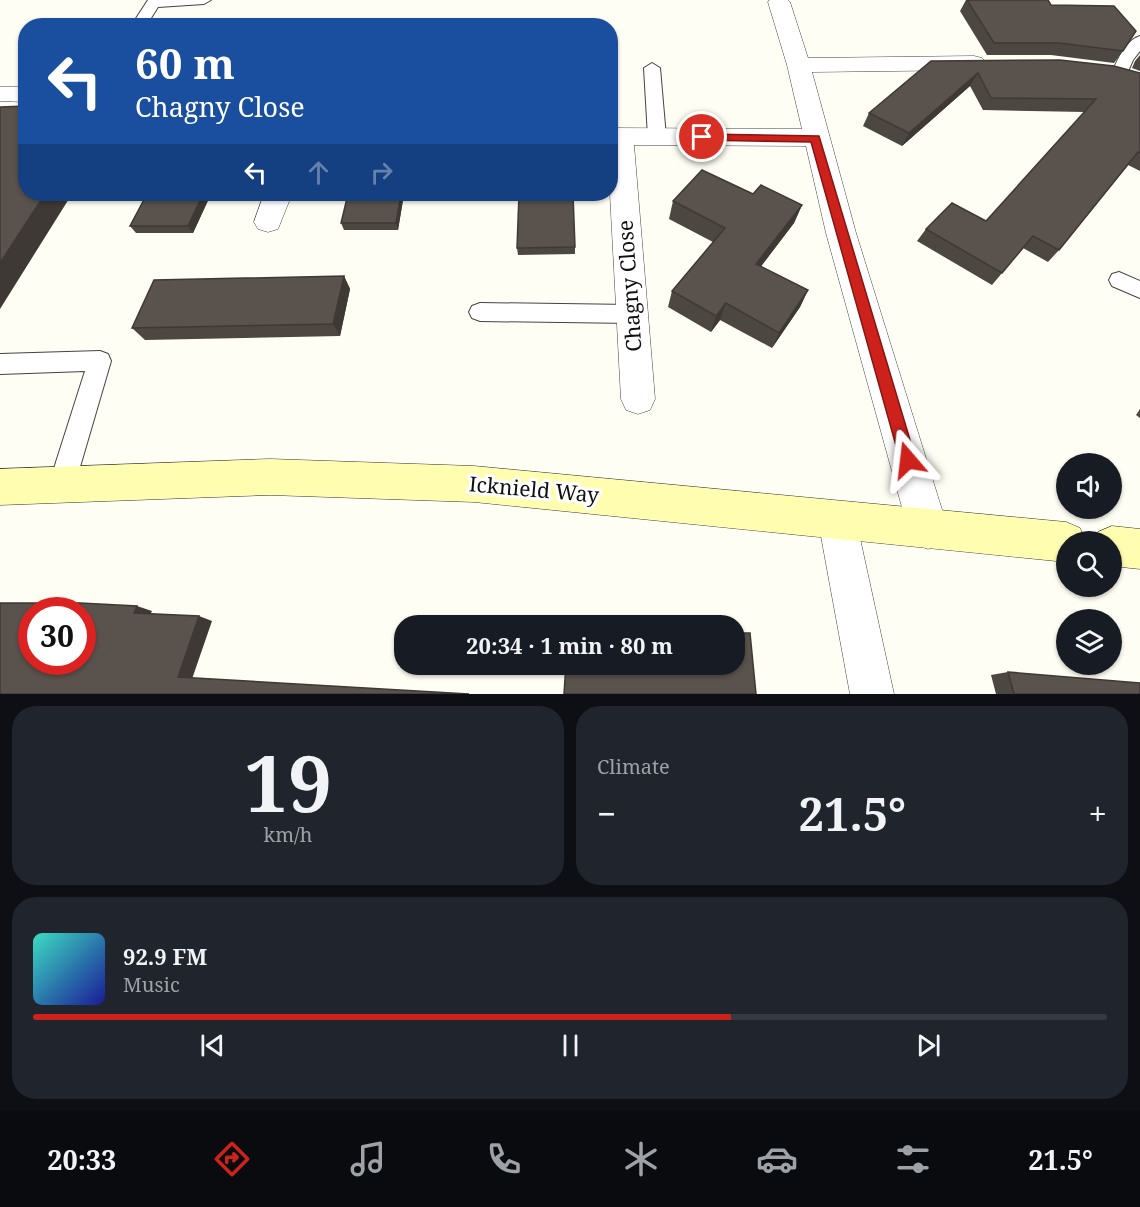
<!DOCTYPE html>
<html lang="en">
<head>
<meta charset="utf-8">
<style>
	:root { --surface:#171b24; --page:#20242c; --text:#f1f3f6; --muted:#9ea1a6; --line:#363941; --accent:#cd221c }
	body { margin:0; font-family:"Noto Serif",serif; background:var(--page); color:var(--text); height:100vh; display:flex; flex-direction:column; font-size:22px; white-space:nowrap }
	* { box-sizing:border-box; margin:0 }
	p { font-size:20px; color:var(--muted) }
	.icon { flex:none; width:33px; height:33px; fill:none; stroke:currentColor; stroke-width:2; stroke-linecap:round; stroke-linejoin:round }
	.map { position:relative; height:694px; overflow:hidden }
	.details { display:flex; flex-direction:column; gap:12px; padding:12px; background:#0d0f14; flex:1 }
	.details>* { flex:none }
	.hud { position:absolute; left:18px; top:18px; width:600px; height:183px; border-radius:24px; box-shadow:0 2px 4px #0004; background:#1a4fa0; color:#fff; overflow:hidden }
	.controls { position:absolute; left:1056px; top:453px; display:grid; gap:12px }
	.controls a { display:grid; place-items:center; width:66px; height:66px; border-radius:50%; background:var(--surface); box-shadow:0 2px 4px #0004; font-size:30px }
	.speed { position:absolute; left:18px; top:597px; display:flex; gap:12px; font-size:30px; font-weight:700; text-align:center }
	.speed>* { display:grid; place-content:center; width:78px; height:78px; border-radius:50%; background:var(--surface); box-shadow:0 2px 4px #0004; line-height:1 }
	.speed .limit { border:9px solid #d22; background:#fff; color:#111 }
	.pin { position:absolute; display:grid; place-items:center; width:51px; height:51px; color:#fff; margin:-26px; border:3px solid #fff; border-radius:50%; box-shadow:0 2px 6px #0007 }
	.me { position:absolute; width:66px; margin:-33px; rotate:343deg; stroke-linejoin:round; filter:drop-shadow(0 0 4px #0008) }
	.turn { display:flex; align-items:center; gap:21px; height:126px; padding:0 18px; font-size:27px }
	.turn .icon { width:78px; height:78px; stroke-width:2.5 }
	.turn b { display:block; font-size:42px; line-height:51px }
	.lanes { display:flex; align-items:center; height:57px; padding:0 18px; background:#0003; justify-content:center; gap:30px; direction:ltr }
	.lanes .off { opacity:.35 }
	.big { font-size:45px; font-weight:700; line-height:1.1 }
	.details .widget { flex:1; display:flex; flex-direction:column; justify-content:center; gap:9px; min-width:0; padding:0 21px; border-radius:24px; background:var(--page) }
	.details .dial { align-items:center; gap:0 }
	.dial b { font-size:78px; line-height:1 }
	.song { display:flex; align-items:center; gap:18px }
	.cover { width:72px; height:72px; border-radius:9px; background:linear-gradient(135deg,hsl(170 70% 55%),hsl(240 70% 35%)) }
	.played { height:6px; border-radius:3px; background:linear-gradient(90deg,var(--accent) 65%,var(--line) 65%) }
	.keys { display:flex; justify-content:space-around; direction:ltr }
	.heat { display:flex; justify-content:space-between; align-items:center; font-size:33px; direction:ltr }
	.details .tiles { flex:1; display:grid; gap:12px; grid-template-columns:1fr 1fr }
	.widget:last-child { grid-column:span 2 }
	.trip { position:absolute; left:394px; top:615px; width:351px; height:60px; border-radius:24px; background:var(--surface); box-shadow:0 2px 4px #0004; font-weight:700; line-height:60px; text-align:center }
	.menu { display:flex; height:96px; justify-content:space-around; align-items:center; background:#090b0e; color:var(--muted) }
	.menu .icon { width:42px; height:42px }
	.menu .selected { color:var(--accent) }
	.menu b { font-size:27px; color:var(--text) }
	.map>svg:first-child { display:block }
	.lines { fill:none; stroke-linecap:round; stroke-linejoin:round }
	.lane-casing { stroke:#434343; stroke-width:2 }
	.street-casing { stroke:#434343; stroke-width:1 }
	.secondary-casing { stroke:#323232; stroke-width:1 }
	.lane { fill:#fff; fill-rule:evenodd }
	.street { fill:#fff; fill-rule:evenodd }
	.secondary { fill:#fffdaf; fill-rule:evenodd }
	.wall { fill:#4d4741 }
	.shaded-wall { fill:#3f3935 }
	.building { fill:#5a524c; stroke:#3f3935; stroke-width:1.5; fill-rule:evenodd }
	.route { fill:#cd221c; stroke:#851612; stroke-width:1.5 }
	.labels { text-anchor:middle; stroke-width:6; stroke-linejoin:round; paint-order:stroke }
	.street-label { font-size:21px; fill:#101010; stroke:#fff }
</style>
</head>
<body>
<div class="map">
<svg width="1140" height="694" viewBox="0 0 1140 694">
	<rect width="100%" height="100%" fill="#fffef4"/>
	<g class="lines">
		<!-- lane casing -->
		<g class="lane-casing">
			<path id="lane" d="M148 0H211L204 4 158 7 146 26H131Z
				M1140 36V51L1133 60 1126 76 1120 78 1114 76 1112 73C1117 60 1126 40 1140 36Z
				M652 63 660 68 666 137 663 141H651L648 137 644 68Z
				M1119 272 1140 281V298L1112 286 1109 280 1112 274Z
				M480 303 632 305 640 308 643 314 640 320 632 323 480 321 472 318 469 312 472 306Z
				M100 351 108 354 111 361 75 484 71 493 62 496 53 493 49 484 85 371 0 374V354Z"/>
		</g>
		<!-- street casing -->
		<g class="street-casing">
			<path id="street" d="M770 0H788L790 2 808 58 974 56 982 58 986 63 982 68 974 70 812 72 856 233 948 529 942 543 928 549 914 543 908 529 826 233 806 146 634 145 655 399 650 410 638 414 626 410 621 399 610 194V128L802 129 787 65 768 2Z
				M0 87H26V102L0 101Z
				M264 194H292L278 229 268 232 258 229 254 222Z
				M837 501 851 506 856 520 894 694H850L818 520 823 506Z"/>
		</g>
		<!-- secondary casing -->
		<g class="secondary-casing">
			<path id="secondary" d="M270 459 474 466 1066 522 1080 528 1086 542H1066V562L474 502 270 495 0 505V469Z
				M1112 526 1140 529V569L1112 566V542H1094L1098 532Z"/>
		</g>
		<!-- lane -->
		<use href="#lane" class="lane"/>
		<!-- street -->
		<use href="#street" class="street"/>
		<!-- secondary -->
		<use href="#secondary" class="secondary"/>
	</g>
	<!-- wall -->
	<path class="wall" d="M966 0H1048L1051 5 1123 51 1114 63 1051 55H987L960 11Z
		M1140 55V71L1132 68 1135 61Z
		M931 61 1140 73V171L1128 165 1059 250 1048 262 1023 248 992 285 917 241 926 229 986 221 1085 112 983 110 970 86 902 146 863 126 869 113Z
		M147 194H211L193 233H136L130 226Z
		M348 194H404L398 230H344L341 223Z
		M753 194 802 205 794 223 761 266 808 290 800 307 772 348 720 320 711 332 668 307 672 291 713 242 669 219 673 201Z
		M575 247V254L518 255 517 248Z
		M344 276 350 289 340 336 145 340 132 328Z
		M1140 409V418L1136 415Z
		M1008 672 1140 694H996L991 675Z"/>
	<!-- shaded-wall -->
	<path class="shaded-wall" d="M978 73 970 86 902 146 909 133Z
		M45 194H72L0 309V263Z
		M203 194H211L193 233 188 226Z
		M401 194H404L398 230 396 223Z
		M802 205 794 223 750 281 756 264Z
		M344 276 350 289 340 336 333 324Z
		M808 290 800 307 772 348 779 333Z
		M726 303 720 320 711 332 716 316Z
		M137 606 152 611 149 617 134 613Z
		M199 616 212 621 192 679 178 677Z"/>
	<!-- building -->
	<path class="building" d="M967 0H1048L1051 5 1114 6 1136 31 1123 51 1059 43H994Z
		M1060 60 1114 66 1140 73V153L1138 152 1059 250 1033 236 1002 273 926 229 952 203 986 221 1096 99 991 98 978 73 909 133 869 113 931 61Z
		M26 106V194H45L0 263V107Z
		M702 170 753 194 761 185 802 205 756 264 808 290 779 333 726 303 716 316 672 291 725 228 673 201Z
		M147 194H203L188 226H130Z
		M348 194H401L396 223H341Z
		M519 194H573L575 247 517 248Z
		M344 276 333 324 132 328 154 280Z
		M0 603H80L137 606 134 613 199 616 178 677 469 694H0ZM32 610H82V662H32Z
		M735 633H750L756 694H564L566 664H735Z
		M1008 672 1140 683V694H1014Z"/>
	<!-- route -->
	<path class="route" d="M702 134 819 136 916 460 913 465 908 467 903 465 900 460 811 142 699 140V135Z"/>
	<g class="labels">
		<!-- street labels -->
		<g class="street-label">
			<text transform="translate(630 286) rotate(-94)" y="7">Chagny Close</text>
			<text transform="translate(534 490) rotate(5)" y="7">Icknield Way</text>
		</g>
	</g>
</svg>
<div class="controls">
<a><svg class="icon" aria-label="sound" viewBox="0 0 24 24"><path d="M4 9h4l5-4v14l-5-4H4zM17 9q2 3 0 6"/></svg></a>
<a><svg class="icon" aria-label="search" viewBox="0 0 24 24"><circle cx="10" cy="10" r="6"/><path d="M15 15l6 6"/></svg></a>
<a><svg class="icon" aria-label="layers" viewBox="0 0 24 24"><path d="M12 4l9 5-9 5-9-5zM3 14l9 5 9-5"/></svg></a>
</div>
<div class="speed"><div class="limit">30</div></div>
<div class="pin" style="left:702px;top:137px;background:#d93025"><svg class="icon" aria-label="arrive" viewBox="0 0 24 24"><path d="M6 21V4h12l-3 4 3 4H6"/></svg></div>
<svg class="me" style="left:908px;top:460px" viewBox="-20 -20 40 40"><path d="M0-17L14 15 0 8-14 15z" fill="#cd221c" stroke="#fff" stroke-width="4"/></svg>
<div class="trip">20:34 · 1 min · 80 m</div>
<div class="hud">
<div class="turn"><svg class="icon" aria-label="left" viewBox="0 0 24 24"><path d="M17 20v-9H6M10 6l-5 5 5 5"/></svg><div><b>60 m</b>Chagny Close</div></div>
<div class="lanes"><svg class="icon" aria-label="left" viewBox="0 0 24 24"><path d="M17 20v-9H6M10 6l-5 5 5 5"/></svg><svg class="icon off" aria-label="ahead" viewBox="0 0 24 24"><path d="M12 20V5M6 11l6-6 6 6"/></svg><svg class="icon off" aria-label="right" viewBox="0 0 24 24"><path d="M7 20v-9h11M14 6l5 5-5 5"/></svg></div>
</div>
</div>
<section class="details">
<div class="tiles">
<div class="widget dial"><b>19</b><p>km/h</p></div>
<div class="widget"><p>Climate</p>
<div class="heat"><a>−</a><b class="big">21.5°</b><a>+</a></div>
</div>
<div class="widget">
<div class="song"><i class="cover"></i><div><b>92.9 FM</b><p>Music</p></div></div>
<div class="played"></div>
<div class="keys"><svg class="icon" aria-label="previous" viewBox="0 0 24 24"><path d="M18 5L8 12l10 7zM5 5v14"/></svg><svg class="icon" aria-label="pause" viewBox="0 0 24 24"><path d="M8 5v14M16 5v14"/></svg><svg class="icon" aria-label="next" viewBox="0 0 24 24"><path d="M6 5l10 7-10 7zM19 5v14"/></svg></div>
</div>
</div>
</section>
<nav class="menu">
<b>20:33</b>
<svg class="icon selected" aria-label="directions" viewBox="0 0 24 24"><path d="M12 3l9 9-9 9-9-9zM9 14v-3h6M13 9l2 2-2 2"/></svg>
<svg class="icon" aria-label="music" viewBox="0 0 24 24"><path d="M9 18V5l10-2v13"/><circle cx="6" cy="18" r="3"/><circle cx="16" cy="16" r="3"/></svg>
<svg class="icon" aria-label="phone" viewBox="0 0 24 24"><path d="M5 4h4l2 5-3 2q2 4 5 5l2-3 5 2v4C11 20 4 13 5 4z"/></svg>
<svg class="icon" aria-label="climate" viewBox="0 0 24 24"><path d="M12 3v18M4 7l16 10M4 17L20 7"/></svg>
<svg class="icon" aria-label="car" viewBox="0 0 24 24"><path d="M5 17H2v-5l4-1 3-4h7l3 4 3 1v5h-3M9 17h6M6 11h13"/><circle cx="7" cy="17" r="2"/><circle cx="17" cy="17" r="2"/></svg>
<svg class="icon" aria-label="filters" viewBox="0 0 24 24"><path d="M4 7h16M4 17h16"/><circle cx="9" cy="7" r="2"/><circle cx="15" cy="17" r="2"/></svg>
<b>21.5°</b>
</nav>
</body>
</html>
